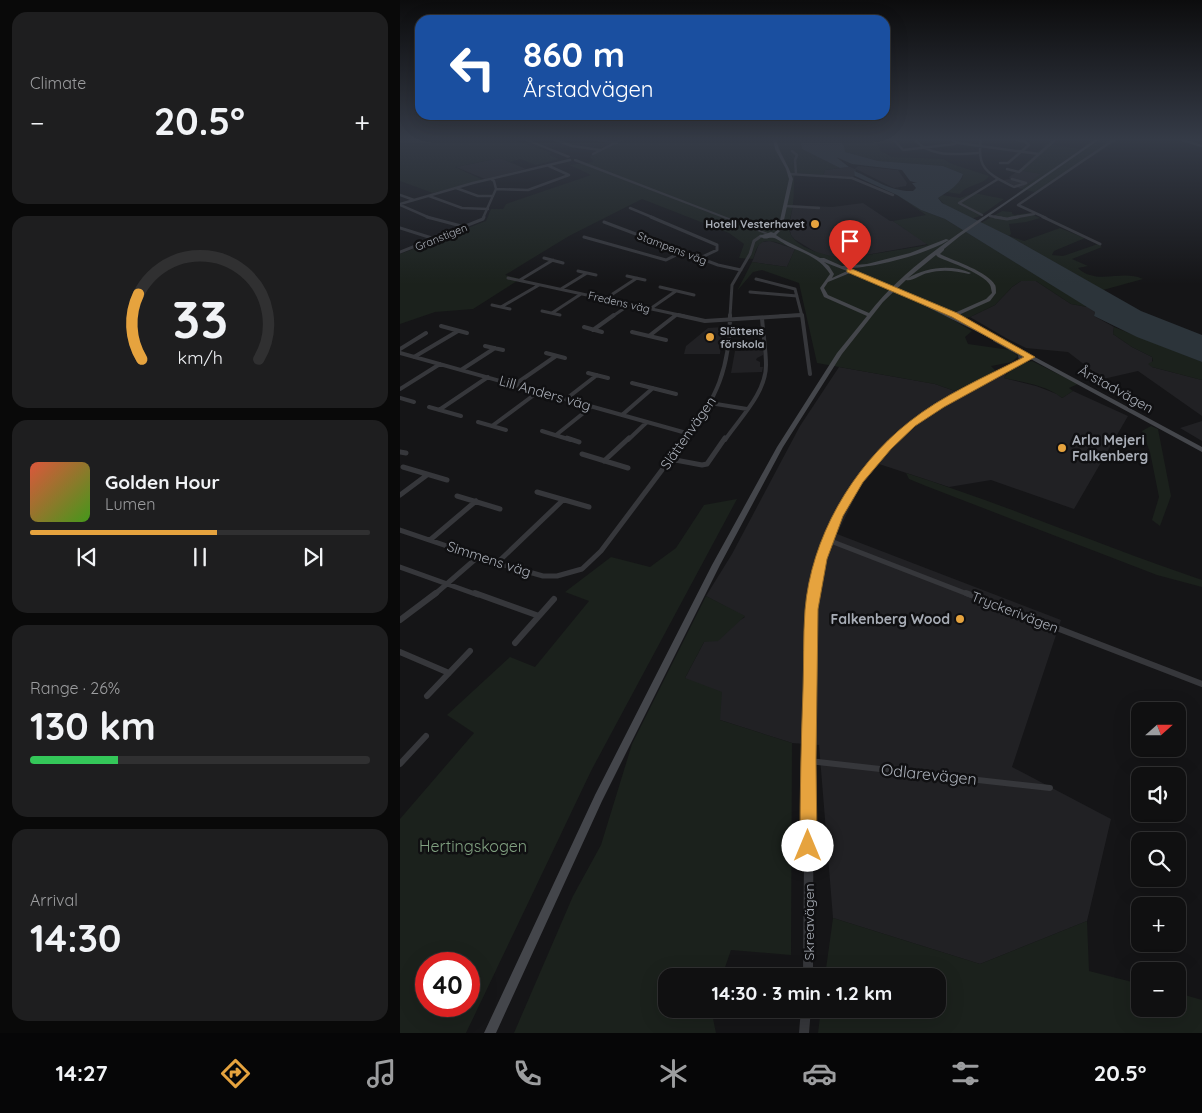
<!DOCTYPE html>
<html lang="en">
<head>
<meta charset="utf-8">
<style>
	:root { --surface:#101011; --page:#1e1e1f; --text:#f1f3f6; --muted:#9c9d9f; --line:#303031; --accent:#e6a33e }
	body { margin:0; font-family:Quicksand,sans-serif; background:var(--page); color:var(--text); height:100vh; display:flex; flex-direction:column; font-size:19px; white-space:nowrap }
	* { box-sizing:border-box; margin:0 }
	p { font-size:16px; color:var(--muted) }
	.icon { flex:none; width:28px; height:28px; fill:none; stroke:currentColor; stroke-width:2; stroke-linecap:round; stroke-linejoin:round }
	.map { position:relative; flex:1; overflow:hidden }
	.sheet { display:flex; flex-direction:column; gap:12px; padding:12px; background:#090909; width:400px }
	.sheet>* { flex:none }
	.top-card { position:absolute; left:15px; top:15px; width:475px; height:105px; border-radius:15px; box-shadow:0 5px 20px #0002,0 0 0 1px var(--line); background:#1a4fa0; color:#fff; overflow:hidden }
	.needle { width:32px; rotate:69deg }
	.fabs { position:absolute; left:731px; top:702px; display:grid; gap:10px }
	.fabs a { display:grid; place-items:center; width:55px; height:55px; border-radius:10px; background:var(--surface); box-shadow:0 5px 20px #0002,0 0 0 1px var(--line); font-size:25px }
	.speed { position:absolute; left:15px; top:952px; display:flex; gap:10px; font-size:25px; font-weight:700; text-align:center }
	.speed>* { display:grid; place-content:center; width:65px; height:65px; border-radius:50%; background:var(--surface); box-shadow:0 5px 20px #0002,0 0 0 1px var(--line); line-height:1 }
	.speed .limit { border:8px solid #d22; background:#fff; color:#111 }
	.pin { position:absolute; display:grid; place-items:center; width:42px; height:42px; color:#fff; margin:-51px -21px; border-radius:50% 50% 50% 0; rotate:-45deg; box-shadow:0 0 5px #0007 }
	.pin .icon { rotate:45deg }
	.me { position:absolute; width:55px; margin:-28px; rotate:0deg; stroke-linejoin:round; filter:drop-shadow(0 0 4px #0008) }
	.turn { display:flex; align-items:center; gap:18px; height:105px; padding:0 25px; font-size:22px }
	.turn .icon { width:65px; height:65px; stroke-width:2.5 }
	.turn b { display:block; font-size:35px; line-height:42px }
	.big { font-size:38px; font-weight:700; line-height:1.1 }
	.sheet .widget { flex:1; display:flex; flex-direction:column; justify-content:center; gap:8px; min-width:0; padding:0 18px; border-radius:15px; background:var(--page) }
	.sheet .dial { align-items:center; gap:0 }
	.dial svg { height:130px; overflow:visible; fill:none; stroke:var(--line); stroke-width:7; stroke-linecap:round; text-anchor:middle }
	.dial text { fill:var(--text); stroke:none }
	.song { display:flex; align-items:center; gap:15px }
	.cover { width:60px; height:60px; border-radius:8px; background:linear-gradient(135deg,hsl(10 70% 55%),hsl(100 70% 35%)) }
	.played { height:5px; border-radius:2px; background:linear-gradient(90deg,var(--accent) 55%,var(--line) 55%) }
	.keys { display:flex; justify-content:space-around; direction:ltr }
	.heat { display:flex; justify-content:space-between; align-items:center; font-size:28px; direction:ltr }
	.charge { height:8px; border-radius:4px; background:linear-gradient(90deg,#34c759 26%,var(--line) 0) }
	.trip { position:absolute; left:258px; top:968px; width:288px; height:50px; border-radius:15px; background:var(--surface); box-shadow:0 5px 20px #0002,0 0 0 1px var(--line); font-weight:700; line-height:50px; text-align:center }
	.tab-bar { display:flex; height:80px; justify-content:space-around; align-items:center; background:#060607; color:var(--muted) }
	.tab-bar .icon { width:35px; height:35px }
	.tab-bar .current { color:var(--accent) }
	.tab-bar b { font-size:22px; color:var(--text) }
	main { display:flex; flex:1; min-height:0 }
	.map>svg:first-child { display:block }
	.built { fill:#212124 }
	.green { fill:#1b211c; fill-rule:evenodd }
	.water { fill:#2c343a }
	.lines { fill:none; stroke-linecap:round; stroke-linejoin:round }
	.minor-far4 { stroke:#36373b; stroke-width:2.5 }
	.minor-far3 { stroke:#36373b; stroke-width:3 }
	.minor-far2 { stroke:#36373b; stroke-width:4 }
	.minor-far1 { stroke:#36373b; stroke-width:5 }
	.minor { stroke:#36373b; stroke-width:6 }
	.tertiary { fill:#36373b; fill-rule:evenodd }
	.secondary { fill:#44464b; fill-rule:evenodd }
	.secondary-bridge { stroke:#44464b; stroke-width:4.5 }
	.route { fill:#e6a33e; stroke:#966a28 }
	.poi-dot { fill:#e6a33e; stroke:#101012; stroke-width:2 }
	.labels { text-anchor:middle; stroke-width:5; stroke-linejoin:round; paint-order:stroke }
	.far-poi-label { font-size:11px; font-weight:bold; fill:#a8adb6; stroke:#101012; text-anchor:end }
	.far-street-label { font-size:11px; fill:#a8adb6; stroke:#101012 }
	.street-label { font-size:14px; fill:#a8adb6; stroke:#101012 }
	.poi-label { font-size:14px; font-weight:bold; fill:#a8adb6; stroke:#101012; text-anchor:start }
	.near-street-label { font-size:16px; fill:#a8adb6; stroke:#101012 }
	.near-park-label { font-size:16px; fill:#80a080; stroke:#101012 }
</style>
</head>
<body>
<main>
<section class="sheet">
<div class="widget"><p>Climate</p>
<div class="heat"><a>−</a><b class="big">20.5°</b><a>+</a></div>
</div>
<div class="widget dial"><svg viewBox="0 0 100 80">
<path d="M14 69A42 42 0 1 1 86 69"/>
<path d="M14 69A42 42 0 0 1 12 29" stroke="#e6a33e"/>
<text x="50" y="56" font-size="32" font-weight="700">33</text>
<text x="50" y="72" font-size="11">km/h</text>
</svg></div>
<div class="widget">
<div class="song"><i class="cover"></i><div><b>Golden Hour</b><p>Lumen</p></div></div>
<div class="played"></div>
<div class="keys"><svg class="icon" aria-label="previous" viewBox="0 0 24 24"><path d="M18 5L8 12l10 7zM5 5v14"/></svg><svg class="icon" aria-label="pause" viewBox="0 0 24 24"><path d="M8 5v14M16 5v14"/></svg><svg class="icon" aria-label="next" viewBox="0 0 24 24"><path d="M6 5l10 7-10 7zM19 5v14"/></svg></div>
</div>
<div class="widget"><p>Range · 26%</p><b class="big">130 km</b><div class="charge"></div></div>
<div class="widget"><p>Arrival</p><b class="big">14:30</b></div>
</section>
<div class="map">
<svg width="802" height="1033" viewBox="0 0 802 1033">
	<rect width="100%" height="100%" fill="#151517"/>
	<!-- built -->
	<path class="built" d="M100 158 126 169 85 179 56 167Z
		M458 166 498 170 507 183 506 186 494 188 456 169 455 176 452 177 423 175 425 170 450 167 455 169Z
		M619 170 642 174 621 189 603 180 610 179 609 177Z
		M463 203 490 221H493L528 244 449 258H436L417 253 394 239 391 235 389 227 393 205 432 207Z
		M370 241 395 249 387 267 352 262 359 244 362 242Z
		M621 281H636L671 304 688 307 695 312 694 316 714 327 713 334 732 347 752 357V367L802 380V416L738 371 703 379 668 352 626 348 606 338 570 317 595 305 612 287Z
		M323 327 320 354H284L286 346 308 328Z
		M363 350V355L357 358 356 360 360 362V367H363L362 372 331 373 335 351Z
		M439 367 535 384 555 391 596 371 607 372 604 378 636 386 657 394 662 398 673 391 728 416 674 509 591 480 549 487 479 464 459 489 437 534 661 620 612 767 711 819 687 921 580 964 433 918 419 745 392 743 320 720 285 678 304 642 345 617 306 596 332 554 400 426Z
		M802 421V441L780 428Z"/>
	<!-- green -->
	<path class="green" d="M0 139H111L152 153 149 155 159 159 136 165 120 159 110 162 100 158 55 167 83 180 33 193 0 181Z
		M226 139H396L401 143 402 149 440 168 425 170 423 175 398 173 394 177C394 186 394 195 393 204 392 212 389 220 389 228 390 249 433 258 449 258L528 245 493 221 526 215 497 195 521 210 545 219 688 307 671 304 636 281H621L612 287 595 305 570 317 553 320 572 331 565 337 568 344 610 350 618 356 612 362 591 366 596 371 555 391 535 384 417 363 399 283 362 270 353 272 337 291 352 262 387 267 395 249C386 246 367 236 360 244 356 247 355 254 353 259L339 258 344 244 329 233 242 199 169 236 105 275 120 279 73 309 35 312 0 324V254L86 221 91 209H103L106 204 191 175 170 165 193 162 190 156Z
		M439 139H474L481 151 492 157 543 159 552 164 589 176C582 186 567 184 560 194L546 192 562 179 563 174 543 166 478 161 445 152 442 144Z
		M694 139H720L635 192 621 189 641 174 619 170 646 144 680 149Z
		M574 193 604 199 580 216 571 219 546 206 538 198 542 195 560 198Z
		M602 211 612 212V214L615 215 629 213 640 218 626 222 609 224 611 234 609 236 624 241 660 228 685 238 654 251 652 255 663 256 698 244 702 247 672 259 688 266 678 268C697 286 722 269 743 279L703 290 609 236 581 223Z
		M714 327 802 362V380L752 367 748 364 753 361 752 357 732 347 713 334Z
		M632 361 678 384 669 388 673 391 662 398C647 385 623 382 604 378 609 369 622 363 632 361Z
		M751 426 758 429 771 496 760 526 752 520 759 497 750 452 742 431Z
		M506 473C606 505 702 546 802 580V587L757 575 526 486 509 479Z
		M337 499 191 771 66 1033H0V819L74 733 47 715 110 657 135 667 189 601 165 592 211 557 250 567 276 548 304 505ZM26 964H69V1006H26Z
		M306 596 345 616 318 641 304 642 285 678 322 692 320 720 392 743 391 955 331 950 322 976H266V1009H311L316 1033H114L173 896 201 845 232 744Z
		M433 918 580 964 687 921 689 971 740 984V1009H778V993L802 1000V1033H418L421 1009H536V976H425Z"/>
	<!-- water -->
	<path class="water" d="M396 139H439L444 146 445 152 478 161 543 166 563 174C560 185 547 192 538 198L542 203 609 236 741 311 802 335V362L737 337 694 316 695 312 545 219 521 210 497 195 455 176 454 171C474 179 491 192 513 191L516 188 512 183H517L510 181 502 170 452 164 436 157 449 167 440 168 402 149 401 143Z"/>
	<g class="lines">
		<!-- minor-far4 -->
		<path class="minor-far4" d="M153 139 172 146 200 150
			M193 139 217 143
			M493 139 503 150 555 144
			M514 139C530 158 556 154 578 153
			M550 139 558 143 639 154
			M581 139C576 170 589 174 614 187L626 183 612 179
			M779 139 802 146
			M392 151 397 155 395 160 396 174
			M193 154 223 139
			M600 163H608L629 145 624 141 612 139
			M607 169 619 172 656 139
			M390 174 452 178 493 195
			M56 188 78 196H93
			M96 189 128 190 169 175 149 166
			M0 195 14 200
			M29 196 62 208 88 209
			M0 204 73 183 170 160
			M0 205 30 218
			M385 206 419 208
			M230 208 254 218
			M582 215 559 203 598 179
			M590 216 602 218
			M83 218 96 189 94 181 91 179
			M611 218 634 214
			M646 218 618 205 715 139"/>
		<!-- minor-far3 -->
		<path class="minor-far3" d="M27 217 65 227
			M251 217 317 245V250L300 258
			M595 217 607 219 618 217
			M643 217 700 244
			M204 222 318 265 341 270
			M0 228 35 239
			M184 237 266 260 282 252
			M0 252 83 219 84 217
			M144 258 163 263
			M178 271 196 275
			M227 276 245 280
			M108 278 284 316
			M356 279 395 289 402 316
			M120 280 153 260
			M260 287 294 295
			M161 289 187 273
			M350 292 397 296
			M205 299 237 278
			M92 305 110 309
			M101 307 139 285
			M250 309 276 291
			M142 311 160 315
			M152 313 181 294
			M213 316 229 305
			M274 316 276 315
			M330 316 332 285 350 254 354 241 361 236
			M380 316 402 315"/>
		<!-- minor-far2 -->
		<path class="minor-far2" d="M278 315 305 321 401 315
			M402 315 410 374
			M41 326 67 333
			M184 327 202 332
			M193 330 214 315
			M232 332 266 340
			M249 336 276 315
			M85 346 103 350
			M0 349 26 333
			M0 353 290 434
			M146 353 165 358
			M14 357 58 331
			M61 370 95 348
			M188 373 208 378
			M232 383 276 394
			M114 385 156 356
			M0 389 40 364
			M0 398 14 402
			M166 399 197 375
			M310 403 347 409
			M29 407 61 416
			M39 410 88 377
			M222 415 253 388
			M78 422 106 430
			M92 426 138 392
			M142 431 171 440
			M156 435 191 407
			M228 440 247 422
			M285 440C317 398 330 368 330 315
			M325 440C340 418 366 393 366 365 366 350 363 333 362 318"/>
		<!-- minor-far1 -->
		<path class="minor-far1" d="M167 438 179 442
			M0 452 6 453
			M182 454 228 468
			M270 459 302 465 307 464 325 438
			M204 461 229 438
			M3 467 47 480
			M137 492 189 507
			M0 495 27 475
			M57 496 100 509
			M0 530 97 563 143 576H157L182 569 201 551 286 438
			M30 540 76 501
			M428 540 570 595
			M97 563 163 500
			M0 567 78 595
			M34 595 79 556"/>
		<!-- minor -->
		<path class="minor" d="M75 593 139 616
			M566 593 802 684
			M0 620 36 593
			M115 643 154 599
			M0 652 49 673
			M27 696 70 651
			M409 761 650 788
			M0 764 26 736"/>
		<!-- tertiary -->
		<path class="tertiary" d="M127 139 170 156V157L168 158 122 139Z
			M174 159H176L368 233 365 234 174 161Z
			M593 339H597L622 353 623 359 631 356 633 357C626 362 618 365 610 369 586 382 560 394 537 409 480 444 439 505 423 569 418 589 416 609 414 629L413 976H403L406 629C409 609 411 589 416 569 432 509 468 453 518 416 533 406 549 398 565 389 582 380 600 370 619 361L618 355 593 341Z
			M401 1009H411L409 1033H399Z"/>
		<!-- secondary -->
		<path class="secondary" d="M373 139H376L379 149 389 169 393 179 382 229 376 235 382 239 420 258H424L442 266 467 264 510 253 546 239 549 240C527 254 474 268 448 268L488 285V287H484L450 273 428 282 424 288 428 295 469 313C502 271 548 240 592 211 627 187 662 163 696 139H700L560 236 544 249V250L540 254 542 255C555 261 588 272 595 285 596 286 596 291 596 293L590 301 554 317 620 349 802 447V452L616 351 495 291 499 290 550 315 586 299 592 293C591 289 591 287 590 285 583 273 551 263 538 257L536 255 508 278C526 267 552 264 571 273L569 274C556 271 542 269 528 273 521 274 512 282 506 280L483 302 442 354 383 447 320 565 202 801 96 1033H84L195 795 312 565 377 447 437 353 467 316 424 297 420 288 430 274C420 258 404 253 388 246 384 244 378 239 374 238 367 237 367 241 359 236L371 232 374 233 378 229 389 179 386 169 375 149ZM424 262 447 271 432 278 434 274 429 266Z"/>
		<!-- secondary-bridge -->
		<path class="secondary-bridge" d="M486 286 497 291"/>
	</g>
	<!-- sky -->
	<linearGradient id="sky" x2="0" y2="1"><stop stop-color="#0c0c0d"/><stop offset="0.49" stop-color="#353b47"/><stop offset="1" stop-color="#353b47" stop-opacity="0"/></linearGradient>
	<rect width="802" height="284" fill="url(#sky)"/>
	<!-- route -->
	<path class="route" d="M447 269H452L557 313 635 357 544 407 515 426 491 449 463 482 443 516 427 559 418 609 416 760 417 846 414 851 408 854 403 851 400 846C400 794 401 742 403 690 404 664 403 637 405 610 411 538 452 467 509 422 543 395 585 377 624 357L552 317 447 272Z"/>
	<!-- markers -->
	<g class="poi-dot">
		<circle cx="415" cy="224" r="5"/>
		<circle cx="310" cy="337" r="5"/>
		<circle cx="662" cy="448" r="5"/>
		<circle cx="560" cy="619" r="5"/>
	</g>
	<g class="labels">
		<!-- far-poi labels -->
		<g class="far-poi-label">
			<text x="405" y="228">Hotell Vesterhavet</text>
			<text x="320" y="335" text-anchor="start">Slättens<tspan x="320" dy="13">förskola</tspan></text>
		</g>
		<!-- far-street labels -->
		<g class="far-street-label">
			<text transform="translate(41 237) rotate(-22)" y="4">Granstigen</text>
			<text transform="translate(272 248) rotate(21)" y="4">Stampens väg</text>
			<text transform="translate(219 302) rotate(13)" y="4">Fredens väg</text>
		</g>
		<!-- street labels -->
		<g class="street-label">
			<text transform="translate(716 389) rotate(29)" y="5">Årstadvägen</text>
			<text transform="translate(145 393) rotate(16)" y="5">Lill Anders väg</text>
			<text transform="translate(288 433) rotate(-55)" y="5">Slättenvägen</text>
			<text transform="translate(89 559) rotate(18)" y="5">Simmens väg</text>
			<text transform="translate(615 612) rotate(21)" y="5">Tryckerivägen</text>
			<text transform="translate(409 922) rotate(-90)" y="5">Skreavägen</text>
		</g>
		<!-- poi labels -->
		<g class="poi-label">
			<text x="672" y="445">Arla Mejeri<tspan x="672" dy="16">Falkenberg</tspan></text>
			<text x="550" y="624" text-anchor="end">Falkenberg Wood</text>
		</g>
		<!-- near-street labels -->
		<g class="near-street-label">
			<text transform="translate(529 774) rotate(6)" y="6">Odlarevägen</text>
		</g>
		<!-- near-park labels -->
		<g class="near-park-label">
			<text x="73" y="852">Hertingskogen</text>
		</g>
	</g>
</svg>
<div class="fabs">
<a><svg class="needle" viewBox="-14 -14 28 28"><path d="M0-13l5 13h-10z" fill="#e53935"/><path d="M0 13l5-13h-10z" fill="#9c9d9f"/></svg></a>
<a><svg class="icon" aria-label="sound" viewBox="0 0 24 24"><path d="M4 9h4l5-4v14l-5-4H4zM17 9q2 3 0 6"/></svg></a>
<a><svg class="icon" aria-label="search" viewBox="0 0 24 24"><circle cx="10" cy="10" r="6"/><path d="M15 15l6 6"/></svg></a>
<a>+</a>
<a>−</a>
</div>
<div class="speed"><div class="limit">40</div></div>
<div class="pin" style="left:450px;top:271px;background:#d93025"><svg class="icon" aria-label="arrive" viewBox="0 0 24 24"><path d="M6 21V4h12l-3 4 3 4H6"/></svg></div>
<svg class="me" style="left:408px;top:846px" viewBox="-20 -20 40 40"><circle r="19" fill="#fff"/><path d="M0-13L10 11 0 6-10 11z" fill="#e6a33e"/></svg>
<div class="trip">14:30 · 3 min · 1.2 km</div>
<div class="top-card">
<div class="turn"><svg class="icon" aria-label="left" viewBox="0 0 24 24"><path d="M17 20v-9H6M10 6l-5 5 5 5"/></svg><div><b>860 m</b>Årstadvägen</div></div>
</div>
</div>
</main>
<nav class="tab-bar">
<b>14:27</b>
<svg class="icon current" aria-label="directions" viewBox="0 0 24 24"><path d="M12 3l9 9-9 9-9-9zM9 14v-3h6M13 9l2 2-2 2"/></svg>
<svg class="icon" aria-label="music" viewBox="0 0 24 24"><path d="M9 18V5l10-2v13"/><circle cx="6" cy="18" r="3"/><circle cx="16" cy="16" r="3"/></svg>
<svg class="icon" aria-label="phone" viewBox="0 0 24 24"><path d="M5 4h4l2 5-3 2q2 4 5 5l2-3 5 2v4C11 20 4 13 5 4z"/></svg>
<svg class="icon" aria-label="climate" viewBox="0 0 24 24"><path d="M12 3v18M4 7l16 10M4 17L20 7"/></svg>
<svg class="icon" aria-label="car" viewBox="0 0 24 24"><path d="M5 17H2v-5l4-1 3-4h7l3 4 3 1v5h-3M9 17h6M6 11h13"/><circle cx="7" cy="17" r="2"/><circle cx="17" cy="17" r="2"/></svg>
<svg class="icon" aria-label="filters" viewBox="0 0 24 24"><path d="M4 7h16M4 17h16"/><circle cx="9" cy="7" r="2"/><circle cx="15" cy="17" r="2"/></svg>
<b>20.5°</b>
</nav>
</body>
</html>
